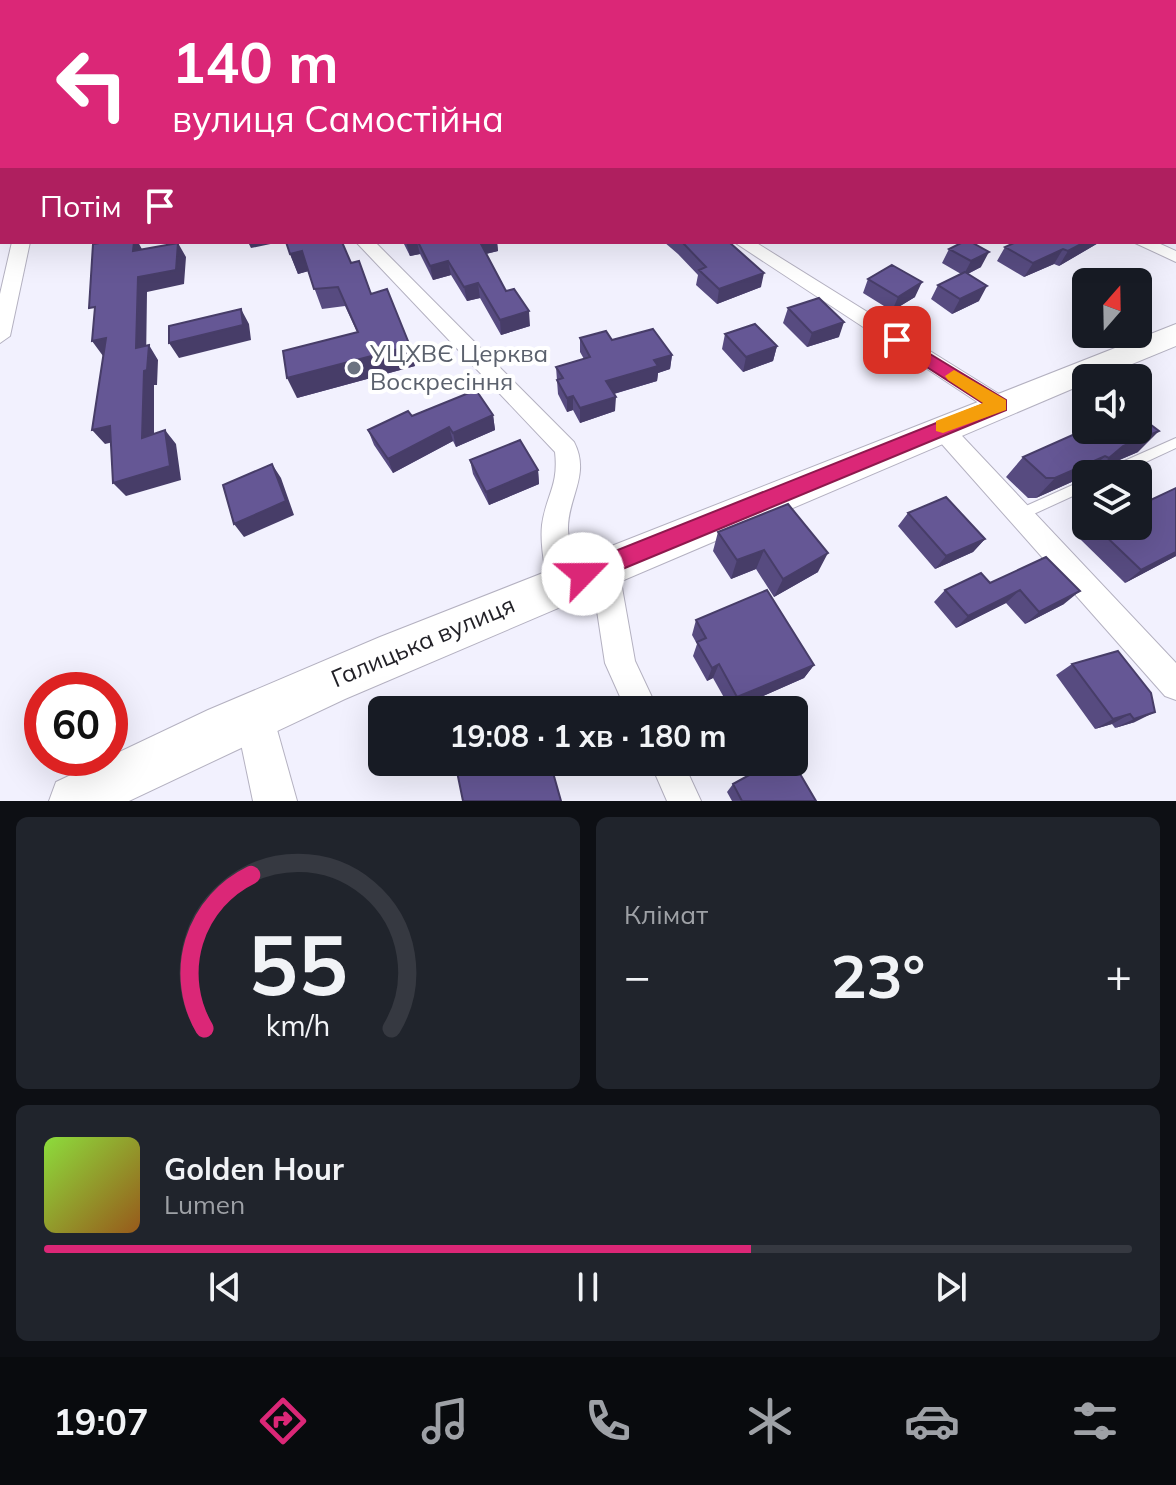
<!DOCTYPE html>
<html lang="uk">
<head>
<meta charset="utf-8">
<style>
	:root { --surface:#171b24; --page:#20242c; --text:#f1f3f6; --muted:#9ea1a6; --line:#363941; --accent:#db2777 }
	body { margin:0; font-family:Mulish,sans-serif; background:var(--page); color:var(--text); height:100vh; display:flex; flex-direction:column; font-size:30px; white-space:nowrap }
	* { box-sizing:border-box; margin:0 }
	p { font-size:26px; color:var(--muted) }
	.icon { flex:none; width:44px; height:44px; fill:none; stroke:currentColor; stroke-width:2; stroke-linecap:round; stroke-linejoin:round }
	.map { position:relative; height:801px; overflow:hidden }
	.sheet { display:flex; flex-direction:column; gap:16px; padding:16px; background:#0d0f14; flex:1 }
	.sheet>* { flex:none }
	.hud { position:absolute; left:0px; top:0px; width:1176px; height:244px; box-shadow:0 8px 32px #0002; background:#db2777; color:#fff; overflow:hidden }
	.needle { width:52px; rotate:20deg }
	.controls { position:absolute; left:1072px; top:268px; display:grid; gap:16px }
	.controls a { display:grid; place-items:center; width:80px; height:80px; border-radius:12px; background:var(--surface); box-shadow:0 8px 32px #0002; font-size:40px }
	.speed { position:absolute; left:24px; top:672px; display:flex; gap:16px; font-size:40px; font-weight:700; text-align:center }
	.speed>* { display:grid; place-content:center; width:104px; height:104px; border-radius:50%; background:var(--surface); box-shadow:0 8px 32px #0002; line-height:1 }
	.speed .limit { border:12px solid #d22; background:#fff; color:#111 }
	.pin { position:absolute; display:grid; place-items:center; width:68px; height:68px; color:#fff; margin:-34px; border-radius:16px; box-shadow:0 4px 12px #0006 }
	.me { position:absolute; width:88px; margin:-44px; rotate:67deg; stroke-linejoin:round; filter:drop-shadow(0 0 6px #0008) }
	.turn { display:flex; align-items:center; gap:28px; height:168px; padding:0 40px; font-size:36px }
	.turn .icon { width:104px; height:104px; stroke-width:2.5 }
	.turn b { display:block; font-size:56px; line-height:68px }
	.then { display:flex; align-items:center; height:76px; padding:0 40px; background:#0003; gap:16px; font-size:30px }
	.big { font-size:60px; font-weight:700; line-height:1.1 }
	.sheet .card { flex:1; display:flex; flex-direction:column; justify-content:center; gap:12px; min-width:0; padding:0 28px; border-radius:12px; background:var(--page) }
	.sheet .dial { align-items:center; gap:0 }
	.dial svg { height:208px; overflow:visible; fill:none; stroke:var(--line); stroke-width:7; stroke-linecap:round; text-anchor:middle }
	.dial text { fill:var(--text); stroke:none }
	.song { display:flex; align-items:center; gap:24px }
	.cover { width:96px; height:96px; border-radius:12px; background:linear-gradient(135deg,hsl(90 70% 55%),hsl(30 70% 35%)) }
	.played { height:8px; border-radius:4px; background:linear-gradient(90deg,var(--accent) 65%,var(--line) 65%) }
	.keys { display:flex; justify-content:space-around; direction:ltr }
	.heat { display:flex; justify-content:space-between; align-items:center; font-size:44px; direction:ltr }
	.sheet .tiles { flex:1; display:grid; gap:16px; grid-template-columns:1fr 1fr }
	.card:last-child { grid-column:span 2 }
	.trip { position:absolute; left:368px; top:696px; width:440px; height:80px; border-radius:12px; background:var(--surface); box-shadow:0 8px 32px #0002; font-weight:700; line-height:80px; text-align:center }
	.tab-bar { display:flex; height:128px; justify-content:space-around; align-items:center; background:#090b0e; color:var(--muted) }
	.tab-bar .icon { width:56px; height:56px }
	.tab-bar .active { color:var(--accent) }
	.tab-bar b { font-size:36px; color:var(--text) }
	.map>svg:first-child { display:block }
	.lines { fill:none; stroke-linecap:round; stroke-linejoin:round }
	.service-casing { stroke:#b4b1c1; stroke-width:2 }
	.minor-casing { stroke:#b4b1c1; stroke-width:2 }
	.tertiary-casing { stroke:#b4b1c1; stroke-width:2 }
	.primary-casing { stroke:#b4b1c1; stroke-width:2 }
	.service { fill:#fff; fill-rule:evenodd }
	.minor { fill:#fff; fill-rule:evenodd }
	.tertiary { fill:#fff; fill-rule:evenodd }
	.primary { fill:#fff; fill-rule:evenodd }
	.wall { fill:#574b80 }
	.shaded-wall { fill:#473d68 }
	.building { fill:#655795; stroke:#473d68; stroke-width:2 }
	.route { fill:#db2777; stroke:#8e194d; stroke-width:2 }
	.slow { fill:#f59e0b }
	.worship-dot { fill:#6b7280; stroke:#fff; stroke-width:3 }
	.labels { text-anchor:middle; stroke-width:8; stroke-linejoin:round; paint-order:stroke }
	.worship-label { font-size:24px; fill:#5b616d; stroke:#fff; text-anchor:start }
	.street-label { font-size:24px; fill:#222127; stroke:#fff }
</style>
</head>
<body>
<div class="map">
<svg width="1176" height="801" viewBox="0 0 1176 801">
	<rect width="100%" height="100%" fill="#f2f1fe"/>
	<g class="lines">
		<!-- service casing -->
		<g class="service-casing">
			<path id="service" d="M0 76H2V80H0Z
				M1176 438V448L1120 474H1102L1104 470Z
				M1086 479V490L1025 518 1021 519 1017 518 1015 514 1017 510Z"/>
		</g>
		<!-- minor casing -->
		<g class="minor-casing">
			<path id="minor" d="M66 0H76V2H66Z
				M220 0H231L232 2H221Z
				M918 0H930L917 2Z
				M12 242H30L10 336 0 343V294Z
				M356 242H375L574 442C591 475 567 498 568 530 569 550 580 574 572 593L562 597 552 593C545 576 540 544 542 525 546 495 559 486 555 452Z
				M734 242H755L1007 399 1010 405 1007 411H991Z
				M1133 242H1156L1176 251V262Z
				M940 418 948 421 1176 663V700L1165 696 932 433 929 427 932 421Z
				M604 553 614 556 618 565 635 661 658 710H626L605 663 590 565 594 556Z
				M650 762H683L701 801H667Z"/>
		</g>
		<!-- tertiary casing -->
		<g class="tertiary-casing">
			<path id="tertiary" d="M255 695 269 701 297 801H253L235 715 241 701Z"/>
		</g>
		<!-- primary casing -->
		<g class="primary-casing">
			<path id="primary" d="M1176 324V346L1098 378H1086V383L345 699 129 801H49L56 782 208 710 380 637Z"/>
		</g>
		<!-- service -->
		<use href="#service" class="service"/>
		<!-- minor -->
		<use href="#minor" class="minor"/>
		<!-- tertiary -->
		<use href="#tertiary" class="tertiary"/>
		<!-- primary -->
		<use href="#primary" class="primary"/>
	</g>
	<!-- wall -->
	<path class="wall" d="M681 0H905L902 2H681Z
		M1176 0V130H1174V2Z
		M1176 147V187L1174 186V149Z
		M403 242H497L498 251 486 254 506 291 530 326 501 335 480 298 467 301 451 275 433 280 420 254 410 256Z
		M664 242H729L761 287 717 304 696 285 698 275 678 254Z
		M1016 242H1100L1059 266 1054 264 1024 277 997 261 1005 247Z
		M949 249 981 267 968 274 979 301 952 314 931 299 938 285 961 274 942 263Z
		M290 254 351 263 415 366 297 398 357 332 345 306 322 309 308 271 298 274Z
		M868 279 915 297 892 311 863 293Z
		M788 308 839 337 807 347 783 323Z
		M725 334 777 346 773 361 743 372 722 349Z
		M580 338 612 340 672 355 670 369 658 373 657 381 614 394 615 411 580 423 573 410 567 412 558 394 556 367 584 359 580 352Z
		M493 415 495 430 456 447 453 441 393 473 374 445 368 430 412 416Z
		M1138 452 1103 467 1095 474H1086V477L1085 476 1036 498H1028L1006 477 1023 457Z
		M470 460 538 470 539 484 489 505 473 474Z
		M908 513 985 539 973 552 935 569 898 526Z
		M1095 526 1176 556 1125 583 1080 539Z
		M718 532 818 572 774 597 756 569 731 579 713 551Z
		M1046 557 1064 604 1025 624 1006 603 956 628 934 602 945 590 990 583Z
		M696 620 814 665 804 678 731 710 713 678 707 681 693 656 697 644 692 635Z
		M1118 651 1135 722 1115 728 1112 724 1095 729 1056 675 1072 664Z
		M733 784 816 801H732L727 792Z"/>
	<!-- shaded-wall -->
	<path class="shaded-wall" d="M294 0H303V2H281Z
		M2 12V63L0 64V17Z
		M134 242H138L143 251H133Z
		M248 242H280L251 248Z
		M406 242H417L420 254 410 256Z
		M480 242H497L498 251 481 255Z
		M1085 242H1100L1059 266 1068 251Z
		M178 243 186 257 184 284 147 292 146 363 136 348 138 277Z
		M1063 249 1054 264 1024 277 1033 263Z
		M302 251 309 271 298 274 290 254Z
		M989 252 981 267 963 276 971 261Z
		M448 261 451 275 433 280 430 266Z
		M764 273 761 287 717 304 719 289Z
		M922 282 915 297 892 311 898 297Z
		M478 283 480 298 467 301 464 287Z
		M987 286 979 301 952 314 960 299Z
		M241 309 249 324 251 340 179 358 169 343Z
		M529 311 530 326 501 335 500 320Z
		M844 322 839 337 807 347 812 333Z
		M106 338 103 356 92 341Z
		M149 345 158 360 157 385H154V452L142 438 144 371Z
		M410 346 415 366 297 398 287 378Z
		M777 346 773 361 743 372 746 357Z
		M672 355 670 369 658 373 657 381 606 396V381L654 360Z
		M573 396V410L567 412V398Z
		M616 397 615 411 580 423V408Z
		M493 415 495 430 456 447 453 433Z
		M110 426 122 440 105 444 92 430Z
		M449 427 453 441 393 473 388 459Z
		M165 430 176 444 181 480 126 496 113 483Z
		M1159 431 1138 452 1103 467 1094 474 1109 458 1123 446Z
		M1105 456 1085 476 1036 498 1055 478Z
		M272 464 281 478 294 515 244 537 234 524Z
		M538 470 539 484 489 505 486 492Z
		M985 539 973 552 935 569 946 556Z
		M764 550 756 569 731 579 737 560Z
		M1176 552V556L1125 583 1141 570Z
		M828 553 818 572 774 597 783 579Z
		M1020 590 1006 603 956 628 968 616Z
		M1080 591 1064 604 1025 624 1039 612Z
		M719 664 713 678 707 681 712 668Z
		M814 665 804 678 731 710 737 697Z
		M1155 712 1135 722 1115 728 1134 719Z
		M1130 714 1112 724 1095 729 1113 719Z"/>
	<!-- building -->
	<path class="building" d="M261 0H294L281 2H263Z
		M303 0H413L418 2H304Z
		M557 0H584L587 2H559Z
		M696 0H896L893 2H703Z
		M957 0H1176V118L1174 117V2H954Z
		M2 2V12L0 17V3Z
		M1176 147V174L1174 173V149Z
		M106 242H134L133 251 178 243 176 270 138 277 136 348 149 345 147 370 144 371 142 438 165 430 170 466 113 483 110 426 92 430 106 338 92 341 95 307 89 308 93 244Z
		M286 242H342L351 263 359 261 371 294 387 289 410 346 287 378 283 351 358 332 338 287 314 289 302 251 290 254Z
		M418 242H480L506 291 514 289 529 311 500 320 478 283 464 287 448 261 430 266Z
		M682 242H729L764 273 719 289 699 270 706 267Z
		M963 242H971L989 252 971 261 949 249Z
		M1016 242H1085L1068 251 1063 249 1033 263 1005 247Z
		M892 265 922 282 898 297 868 279Z
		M965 272 987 286 960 299 938 285Z
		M819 298 844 322 812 333 788 308Z
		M241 309 243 325 169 343V326Z
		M755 324 777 346 746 357 725 334Z
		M653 329 672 355 654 360 658 366 606 381 616 397 580 408 573 396 567 398 557 380 563 378 556 367 590 357 580 338 606 331 612 340Z
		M476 390 493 415 453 433 449 427 388 459 368 430 408 411 412 416Z
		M1138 415 1159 431 1123 446 1109 458 1105 456 1055 478H1046L1023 457 1086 429V430H1138Z
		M520 440 538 470 486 492 470 460Z
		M272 464 286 501 234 524 223 485Z
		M1176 488V552L1141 570 1095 526H1138V506Z
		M946 497 985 539 946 556 908 513Z
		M788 504 828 553 783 579 764 550 737 560 718 532Z
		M1046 557 1080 591 1039 612 1020 590 968 616 945 590 981 573 990 583Z
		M767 590 814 665 737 697 719 664 712 668 697 642 706 638 696 620Z
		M1118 651 1151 693 1155 712 1134 719 1130 714 1113 719 1072 664Z
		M455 762H550L561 801H463Z
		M773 762H793L816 801H742L733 784Z"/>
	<!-- route -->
	<path class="route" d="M897 334 1006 400V410L591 582 583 585 575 582 572 574 575 567 984 404 891 344V336Z"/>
	<!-- slow -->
	<path class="slow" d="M954 370 1006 400V410L943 433 936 431V421L983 403 948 380 945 376Z"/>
	<!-- markers -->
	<circle class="worship-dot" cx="354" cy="368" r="8"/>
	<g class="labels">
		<!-- worship labels -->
		<g class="worship-label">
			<text x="370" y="362">УЦХВЄ Церква<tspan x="370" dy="28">Воскресіння</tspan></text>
		</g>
		<!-- street labels -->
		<g class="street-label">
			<text transform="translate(423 642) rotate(-23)" y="8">Галицька вулиця</text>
		</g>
	</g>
</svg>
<div class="controls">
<a><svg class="needle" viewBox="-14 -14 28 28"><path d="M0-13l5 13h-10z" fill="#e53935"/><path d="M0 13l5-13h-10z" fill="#9ea1a6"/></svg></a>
<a><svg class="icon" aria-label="sound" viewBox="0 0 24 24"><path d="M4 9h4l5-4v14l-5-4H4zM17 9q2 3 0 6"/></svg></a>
<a><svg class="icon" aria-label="layers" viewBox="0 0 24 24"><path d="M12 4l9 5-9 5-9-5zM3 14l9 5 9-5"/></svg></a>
</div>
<div class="speed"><div class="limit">60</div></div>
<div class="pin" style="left:897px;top:340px;background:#d93025"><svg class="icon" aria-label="arrive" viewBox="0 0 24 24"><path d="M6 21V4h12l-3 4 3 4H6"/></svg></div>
<svg class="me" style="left:583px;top:574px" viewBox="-20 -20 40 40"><circle r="19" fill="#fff"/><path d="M0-13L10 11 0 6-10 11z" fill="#db2777"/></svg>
<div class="trip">19:08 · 1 хв · 180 m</div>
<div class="hud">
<div class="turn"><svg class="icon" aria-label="left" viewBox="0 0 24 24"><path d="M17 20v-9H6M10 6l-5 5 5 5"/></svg><div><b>140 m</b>вулиця Самостійна</div></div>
<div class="then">Потім<svg class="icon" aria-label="arrive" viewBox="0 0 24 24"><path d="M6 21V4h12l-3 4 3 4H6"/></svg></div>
</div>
</div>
<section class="sheet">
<div class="tiles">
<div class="card dial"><svg viewBox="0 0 100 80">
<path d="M14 69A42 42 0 1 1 86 69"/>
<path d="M14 69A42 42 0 0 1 32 10" stroke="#db2777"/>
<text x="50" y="56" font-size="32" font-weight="700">55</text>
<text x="50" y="72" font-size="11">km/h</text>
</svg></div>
<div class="card"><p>Клімат</p>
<div class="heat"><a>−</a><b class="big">23°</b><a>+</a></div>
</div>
<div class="card">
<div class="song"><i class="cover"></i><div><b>Golden Hour</b><p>Lumen</p></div></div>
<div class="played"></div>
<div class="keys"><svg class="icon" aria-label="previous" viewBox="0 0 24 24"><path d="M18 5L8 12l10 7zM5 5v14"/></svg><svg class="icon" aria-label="pause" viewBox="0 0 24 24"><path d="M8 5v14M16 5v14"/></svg><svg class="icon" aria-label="next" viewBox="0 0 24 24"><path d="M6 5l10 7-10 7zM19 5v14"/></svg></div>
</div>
</div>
</section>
<nav class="tab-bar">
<b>19:07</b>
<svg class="icon active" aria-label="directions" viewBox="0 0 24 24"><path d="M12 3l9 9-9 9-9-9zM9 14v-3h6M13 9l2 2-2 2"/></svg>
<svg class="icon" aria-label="music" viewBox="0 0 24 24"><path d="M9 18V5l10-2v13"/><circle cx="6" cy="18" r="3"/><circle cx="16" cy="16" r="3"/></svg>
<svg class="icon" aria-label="phone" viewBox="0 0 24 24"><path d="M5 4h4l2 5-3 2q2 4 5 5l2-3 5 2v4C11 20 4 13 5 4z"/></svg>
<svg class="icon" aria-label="climate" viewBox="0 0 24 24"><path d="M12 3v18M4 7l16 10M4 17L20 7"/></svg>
<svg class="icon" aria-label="car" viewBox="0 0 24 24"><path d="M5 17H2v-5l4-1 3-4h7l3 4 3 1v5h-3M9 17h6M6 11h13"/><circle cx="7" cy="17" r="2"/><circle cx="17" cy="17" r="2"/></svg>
<svg class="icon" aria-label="filters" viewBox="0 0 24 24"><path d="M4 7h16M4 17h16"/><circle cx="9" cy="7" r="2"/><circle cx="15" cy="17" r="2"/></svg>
</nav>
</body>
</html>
